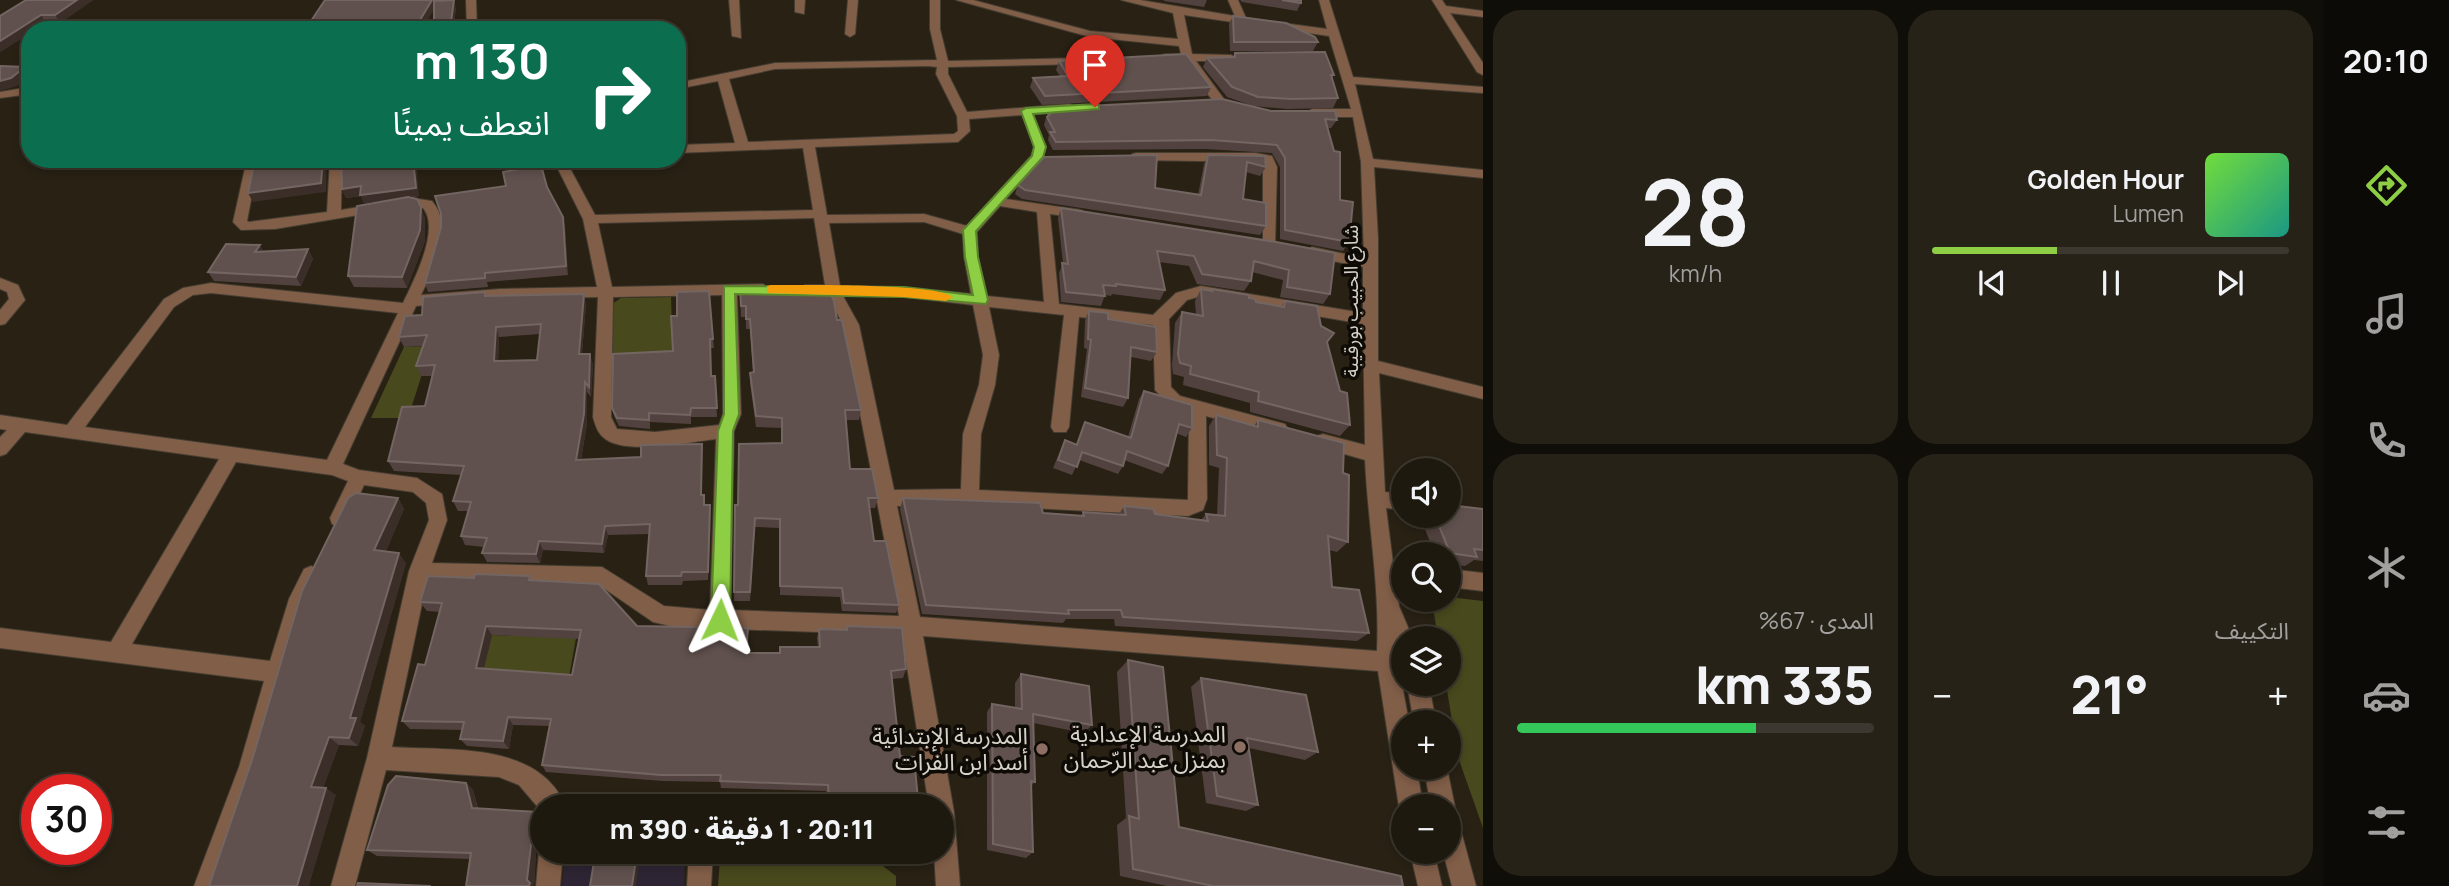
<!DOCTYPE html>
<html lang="ar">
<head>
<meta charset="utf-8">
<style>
	:root { --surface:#1e190f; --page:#262218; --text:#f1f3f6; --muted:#a1a09e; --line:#3c382f; --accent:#8dce44 }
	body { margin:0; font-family:Manrope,"Noto Sans Arabic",sans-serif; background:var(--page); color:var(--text); direction:rtl; height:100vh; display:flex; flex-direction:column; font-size:26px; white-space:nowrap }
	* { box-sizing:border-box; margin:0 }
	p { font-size:23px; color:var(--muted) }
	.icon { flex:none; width:38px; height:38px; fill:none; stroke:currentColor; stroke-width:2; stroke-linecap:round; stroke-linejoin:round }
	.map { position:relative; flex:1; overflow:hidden; direction:ltr }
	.drawer { display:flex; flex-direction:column; gap:10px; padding:10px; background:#100e08; width:840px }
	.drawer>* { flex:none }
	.top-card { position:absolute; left:21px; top:21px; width:665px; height:147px; border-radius:28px; box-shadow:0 4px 10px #0003,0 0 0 2px var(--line); direction:rtl; background:#0b6e4f; color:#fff; overflow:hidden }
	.fabs { position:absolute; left:1391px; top:458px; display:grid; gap:14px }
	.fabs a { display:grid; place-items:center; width:70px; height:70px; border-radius:50%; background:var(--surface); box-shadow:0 4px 10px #0003,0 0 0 2px var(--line); font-size:35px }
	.speed { position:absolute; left:21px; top:774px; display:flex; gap:14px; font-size:35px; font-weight:700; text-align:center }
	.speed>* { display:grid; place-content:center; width:91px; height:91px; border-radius:50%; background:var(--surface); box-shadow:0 4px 10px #0003,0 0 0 2px var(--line); line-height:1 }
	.speed .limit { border:10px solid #d22; background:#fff; color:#111 }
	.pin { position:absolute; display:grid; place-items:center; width:60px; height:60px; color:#fff; margin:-72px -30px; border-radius:50% 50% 50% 0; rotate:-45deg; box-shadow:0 0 7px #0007 }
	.pin .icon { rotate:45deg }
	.me { position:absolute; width:77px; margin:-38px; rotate:2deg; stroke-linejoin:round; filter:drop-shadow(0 0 5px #0008) }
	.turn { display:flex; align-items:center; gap:24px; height:147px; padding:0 21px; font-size:32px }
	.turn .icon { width:91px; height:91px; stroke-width:2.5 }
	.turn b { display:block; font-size:49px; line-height:60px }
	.big { font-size:52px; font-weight:800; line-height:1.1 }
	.drawer .card { flex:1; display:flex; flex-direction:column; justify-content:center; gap:10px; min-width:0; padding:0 24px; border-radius:28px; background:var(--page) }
	.drawer .dial { align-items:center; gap:0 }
	.dial b { font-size:91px; line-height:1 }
	.song { display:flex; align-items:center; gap:21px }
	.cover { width:84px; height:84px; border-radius:10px; background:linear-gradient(135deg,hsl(100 70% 55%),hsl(170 70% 35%)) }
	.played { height:7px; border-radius:4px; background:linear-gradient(90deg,var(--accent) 35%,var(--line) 35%) }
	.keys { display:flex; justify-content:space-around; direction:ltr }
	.heat { display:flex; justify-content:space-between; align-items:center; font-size:38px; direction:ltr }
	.charge { height:10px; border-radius:5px; background:linear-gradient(90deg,#34c759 67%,var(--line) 0) }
	.drawer .tiles { flex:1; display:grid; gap:10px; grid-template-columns:repeat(2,1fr) }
	.trip { position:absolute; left:530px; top:794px; width:424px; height:70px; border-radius:35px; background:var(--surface); box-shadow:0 4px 10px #0003,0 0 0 2px var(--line); font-weight:800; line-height:70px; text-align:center; direction:rtl }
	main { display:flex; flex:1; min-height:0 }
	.dock { display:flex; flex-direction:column; width:126px; justify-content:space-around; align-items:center; background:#0c0a06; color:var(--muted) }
	.dock .icon { width:49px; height:49px }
	.dock .current { color:var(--accent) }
	.dock b { font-size:32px; color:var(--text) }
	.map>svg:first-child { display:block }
	.medical { fill:#2e2534 }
	.green { fill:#48491d }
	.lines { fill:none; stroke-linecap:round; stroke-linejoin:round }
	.minor-casing { stroke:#443d31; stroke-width:2 }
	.minor { fill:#815e48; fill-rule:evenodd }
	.wall { fill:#52423f; fill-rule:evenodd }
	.shaded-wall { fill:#3b2e28 }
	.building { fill:#60514e; stroke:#736561; stroke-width:2; fill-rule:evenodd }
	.route { fill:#8dce44; stroke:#5c862c; stroke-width:2 }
	.slow { fill:#f59e0b }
	.education-dot { fill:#8d6e63; stroke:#0e0b06; stroke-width:2.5 }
	.labels { text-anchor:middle; stroke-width:7; stroke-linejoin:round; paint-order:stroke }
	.street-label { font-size:19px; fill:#d6d1c9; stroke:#0e0b06 }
	.near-poi-label { font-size:23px; fill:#d6d1c9; stroke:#0e0b06; text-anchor:end }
</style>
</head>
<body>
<main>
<nav class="dock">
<b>20:10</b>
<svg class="icon current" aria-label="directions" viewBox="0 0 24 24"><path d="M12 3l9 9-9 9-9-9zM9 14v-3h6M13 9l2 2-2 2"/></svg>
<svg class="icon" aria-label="music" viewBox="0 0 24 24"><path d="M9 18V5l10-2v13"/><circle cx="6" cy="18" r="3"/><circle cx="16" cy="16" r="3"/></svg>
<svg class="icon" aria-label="phone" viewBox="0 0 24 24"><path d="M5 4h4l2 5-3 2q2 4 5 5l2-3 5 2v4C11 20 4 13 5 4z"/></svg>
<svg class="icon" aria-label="climate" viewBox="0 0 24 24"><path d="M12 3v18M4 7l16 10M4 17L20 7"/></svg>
<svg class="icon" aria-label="car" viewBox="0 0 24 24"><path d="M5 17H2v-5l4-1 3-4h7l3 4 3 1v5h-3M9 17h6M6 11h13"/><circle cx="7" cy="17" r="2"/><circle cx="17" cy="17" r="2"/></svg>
<svg class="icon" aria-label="filters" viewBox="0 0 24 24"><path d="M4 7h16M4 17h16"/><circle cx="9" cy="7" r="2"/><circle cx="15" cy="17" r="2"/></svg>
</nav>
<section class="drawer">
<div class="tiles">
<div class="card">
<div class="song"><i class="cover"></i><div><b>Golden Hour</b><p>Lumen</p></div></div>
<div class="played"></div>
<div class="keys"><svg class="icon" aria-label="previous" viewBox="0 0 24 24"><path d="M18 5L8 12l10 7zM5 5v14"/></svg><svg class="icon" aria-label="pause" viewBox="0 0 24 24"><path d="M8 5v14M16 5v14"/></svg><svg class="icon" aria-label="next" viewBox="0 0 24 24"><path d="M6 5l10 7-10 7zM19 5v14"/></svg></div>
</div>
<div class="card dial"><b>28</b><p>km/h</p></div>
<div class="card"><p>التكييف</p>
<div class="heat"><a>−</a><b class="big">21°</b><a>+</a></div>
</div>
<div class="card"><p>المدى · 67%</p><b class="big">335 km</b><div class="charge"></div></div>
</div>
</section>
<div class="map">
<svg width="1483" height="886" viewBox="0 0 1483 886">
	<rect width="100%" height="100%" fill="#282114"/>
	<!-- medical -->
	<path class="medical" d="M565 852H685L684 886H562Z"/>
	<!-- green -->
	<path class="green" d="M671 297 673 356 611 359 612 304 621 298Z
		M431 346 408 418H371L404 347Z
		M1449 597 1483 601V828L1458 757 1446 684H1449V639H1438L1432 600H1449Z
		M492 635 576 638 568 683 481 677Z
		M728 852 867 854 896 876V886H718L720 859Z"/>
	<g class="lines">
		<!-- minor casing -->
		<g class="minor-casing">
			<path id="minor" d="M466 0H476L477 30H467Z
				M729 0H739L741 38 732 36Z
				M795 0H805L804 14 795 12Z
				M848 0H858L855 34 850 37 845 34Z
				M930 0H940V29L948 61 1081 58 1087 61 1081 64 948 67V74L967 112 1070 104 1076 108 1070 112 1033 114 1046 147 1043 157 1006 199 1081 210 1088 214 1081 218 1050 214 1059 304 1153 315 1176 293 1201 286 1363 313V267L1312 257 1305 252 1312 247 1364 258 1361 162 1353 117H1312L1306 113 1312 109H1351L1329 36 1184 15 1192 54 1231 55 1237 58 1231 61H1196L1224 99 1242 107V113C1215 116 1198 79 1184 61L1165 60 1159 57 1165 54H1181L1179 46 1090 37 956 0H973L1090 31 1178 39 1173 13 1121 0H1140L1235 16 1228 0H1238L1246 18 1327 29 1319 0H1329L1353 77 1483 87V93L1355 84 1373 159 1483 170V178L1374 167 1378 238V361L1483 387V399L1379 373 1385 492 1404 494V510L1386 508 1393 563 1404 564V582L1396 581 1399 606 1413 639H1404V651L1398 648V652L1404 653V673H1400L1409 723H1404V768H1417L1423 807H1404V816L1399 807 1378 671 923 636 954 812 960 886H936L934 852H942V807H929L902 635 675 627 653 622 599 585 427 580 392 747C450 751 539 741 566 807H542V812L519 785 499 777 386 770 355 886H331L367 758 409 571 429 520 426 503 413 492 364 485 346 524 339 526 332 524 330 518 348 481 332 475 236 462 132 644 270 661 289 599 304 569 311 566 318 569 321 575 309 600 261 767 218 886H194L239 767 264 681 0 648V628L111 642 219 459 25 432 6 454 0 456V437L7 430 0 429V415L67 425 164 299 183 288 211 283 403 303C413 282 441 229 423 208L412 206 275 229 241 230 233 222 247 159H259L247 221 249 222 327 212 330 159H342L341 210 412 198 432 201C455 228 434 268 421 295L500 289 597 287 583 219 553 159H565L595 215 813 210 803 148 677 153V145L735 143 718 81 677 89V83L775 63 937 60 930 29ZM928 66 937 67 936 74 957 116 958 131 954 134 748 142 729 79 775 69ZM1022 115 1034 147 1031 156 967 226 924 214 827 215 815 147 958 142 970 131 969 119ZM1000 206 1037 212 1044 302 987 296 978 257 977 232ZM814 218 825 285H805L798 290 805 295H828L843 325 899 616 730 610 734 431 741 414 737 295 763 294 770 289 763 284 612 287 598 223ZM924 222 963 234 964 257 971 294 904 287 840 286 829 223ZM211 293 398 313 327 460 85 427 174 307 193 295ZM722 295 723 414 719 425 655 432 617 429 611 417 613 297ZM843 296 904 297 973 305 983 355 979 385 963 434 961 489 894 490 859 325ZM1201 296 1363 324 1365 445 1323 434 1317 436 1314 441 1317 446 1365 460C1368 524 1380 587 1377 651L920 617 897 506 970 505 1188 516 1203 510 1207 499 1206 416 1279 436 1285 434 1288 429 1285 424 1180 396 1171 387 1169 319 1187 300ZM598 297 593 417C595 424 597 432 603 437 622 456 690 442 716 439L710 610 664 606 602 567 432 563 447 520 442 494 417 478 359 470 343 464 416 306 500 299ZM989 307 1064 315 1051 427 1054 432H1066L1069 427 1079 317 1153 325 1155 390 1169 405 1189 411 1188 500 979 490 981 434 995 385 999 355Z
				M1432 0H1442L1446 6 1483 11V17L1450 13 1483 63V75L1477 72Z
				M30 87V94L0 98V92Z
				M1136 153H1256L1272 156 1277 167 1275 247H1265L1263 244V162L1132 160V154Z
				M501 159 487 164 481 160V159Z
				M0 278 18 285 25 300 5 324 0 325V310L9 299 7 292 0 289Z
				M1449 569 1483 573V591L1449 587Z
				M1407 684H1429L1436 723H1414Z
				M1424 768H1447L1455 807 1451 815 1449 816V807H1431Z
				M1449 819 1457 823 1461 831 1476 886H1452L1443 852H1449Z
				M542 843V852H563L560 886H536L539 852Z
				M689 852H713L711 886H687Z
				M1410 852H1434L1442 886H1418Z"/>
		</g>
		<!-- minor -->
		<use href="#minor" class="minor"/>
	</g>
	<!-- wall -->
	<path class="wall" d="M26 0H93L60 23H46L30 30V33L0 52V16Z
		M1164 0H1207L1204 7 1164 1Z
		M1240 0H1302L1297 11 1242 2Z
		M438 1 456 8 453 30H436L434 23V8L422 30H305Z
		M1233 16 1318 42 1313 51H1230L1229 24Z
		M1235 53 1334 75 1332 78 1338 98 1333 108 1287 109 1253 106 1227 97 1203 67 1207 58 1233 57Z
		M1059 61 1211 87 1207 96 1042 105 1030 87 1033 78 1060 76 1056 70Z
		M1049 108 1271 111 1337 120 1331 128H1328L1340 200 1349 242 1343 251 1280 239V167L1272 153 1206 149 1053 150 1048 140 1049 135 1044 125Z
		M1208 155 1265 156 1266 167 1260 176 1246 172 1243 199 1266 226 1260 235 1022 199 1015 194 1018 185 1155 188 1198 195 1204 164Z
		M547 187 565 226 568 275 487 282 488 287 428 292 425 283Z
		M342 189 419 196 410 198 425 218V241L407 288 354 287 348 276 392 200 364 203 361 196 346 198Z
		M1061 208 1276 242 1330 294 1323 304 1280 297 1283 280 1252 272 1251 281 1244 291 1197 284 1189 266 1159 262 1165 290 1160 300 1112 294 1111 296 1105 295 1101 306 1061 302 1059 273 1063 263 1058 218Z
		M308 249 313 259 301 286 214 281 208 272Z
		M740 288 837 320 861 410 859 420H846L850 469 878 498 875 508H869L874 541 899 605 896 613 842 611 840 597 780 595V528L755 527 750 601H734L735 505H738L781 443 782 428 756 427 750 383V373L753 372 750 329H746V317H741Z
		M1201 289 1210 291 1211 289 1249 298 1256 302 1281 307 1285 301 1321 326 1327 342 1340 391 1350 425 1340 436 1250 412V403L1183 385 1184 377 1173 374 1172 365 1175 323 1182 312 1196 315 1195 301Z
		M485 292 487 296 586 304 582 354 593 364 591 397 587 392V424L581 460 641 457 702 444V495L705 505H710L711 514 708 580 683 581 682 585H648L646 576 649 534 608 535 604 553 543 550 540 563 487 562 482 553 484 547 465 545 461 536 468 511H458L453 501 461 475 394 471 388 461 425 406 432 376H421L416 366 423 346 404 347 399 337ZM540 334 537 360 498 361 499 337Z
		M1089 311 1108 319 1157 352 1151 361 1131 357 1128 398 1123 407 1081 397 1087 349 1084 348 1085 320Z
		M671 316 713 339 714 348H710L711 376H715L717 417H691V424L650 422V429L619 426 614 416 612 408 673 351Z
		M1144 391 1192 428 1186 437 1176 433 1168 466 1162 474 1124 460 1123 466 1118 474 1079 460 1072 475 1053 468 1065 440 1076 444 1081 430 1085 422 1128 437 1139 399Z
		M1216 415 1254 426 1258 420 1343 473 1348 542 1337 552 1329 550 1332 587 1369 633 1357 641 1115 626 1114 619H1066L1063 623 922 614 900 509 903 498 1043 513 1081 515 1083 512 1119 514 1124 506 1155 514 1201 520 1206 514 1217 515 1219 468 1209 465V426Z
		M398 498 404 509 386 551 406 563 360 722 365 726 358 746 339 745 323 788 336 795 209 886Z
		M1483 509V561L1474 560 1465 566 1449 564V555H1435L1420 516H1449Z
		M532 581 637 626 746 653H780L818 647 817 638 819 629 846 630 847 626 906 669 903 678 892 679 900 756 918 800 913 806H827L826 791 721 788 720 782 663 781 546 772 542 765 550 726 513 725 509 749 467 746 460 739 463 730 410 729 402 721 425 665 440 612 427 611 420 602ZM492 635 580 639 572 675 483 669Z
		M1128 660 1179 827 1403 886H1167L1120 876 1117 825 1126 818 1117 672Z
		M1021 674 1092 725 1084 733 1033 723 1035 782 1031 786 1033 852 1026 858 987 850V712L992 704 1015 708V683Z
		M1201 678 1318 752 1305 760 1249 748 1258 805 1246 811 1206 803 1191 687Z
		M466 783 473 790 478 808 542 818 541 841 536 852 534 886 470 859 377 856 367 850Z"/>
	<!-- shaded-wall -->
	<path class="shaded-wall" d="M77 0H93L60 23 55 15Z
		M432 0H439L422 30H419L417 25Z
		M454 0 456 8 453 30 451 22Z
		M41 15 46 23 35 30H30V33L0 52V41Z
		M25 67 30 73V77L17 86 0 91V81Z
		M323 159H327L326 192 253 202 248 193Z
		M413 159H416L419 196 364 203 361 196 346 198 342 189Z
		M421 207 425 218V241L407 288 402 277Z
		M563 217 565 226 568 275 566 266Z
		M260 245 265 254 255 252Z
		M308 249 313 259 301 286 296 277Z
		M584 294 586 304 581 365 579 354Z
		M496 327 499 337 498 371 494 361Z
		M590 354 593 364 591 397 589 387Z
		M585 382 587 392V424L579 470 576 460Z
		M398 498 404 509 382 561 374 550Z
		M710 505 711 514 708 580V572Z
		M605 526 608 535 604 553 602 544Z
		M539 541 543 550 540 563 536 554Z
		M399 553 406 563 360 722 365 726 358 746 349 738 350 718Z
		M486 626 492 635 482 677 476 668Z
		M508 717 513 725 509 749 503 741Z
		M329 737 339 745 321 794 311 787Z
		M466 783 473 790 479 815 472 808Z
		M326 788 336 795 309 886H297Z
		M538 812 542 818 541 841 536 852 534 886H529L527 880 531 845Z
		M636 859 639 865 636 886H632Z"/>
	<!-- building -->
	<path class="building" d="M26 0H77L55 15H41L0 41V16Z
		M325 0H432L417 25H408L406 30H305Z
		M454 0 451 22 434 23V1Z
		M1282 0H1301V3Z
		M1233 16 1286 23 1315 37 1318 42H1234Z
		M1325 52 1334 75H1331L1338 98 1292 99 1258 97 1232 87 1207 58 1235 57V53Z
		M1186 54 1211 87 1045 96 1033 78 1068 76 1059 61Z
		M0 66 25 67 11 78 0 81Z
		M1222 99 1271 111H1335L1337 120 1325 119 1334 151 1340 152V200L1353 202 1349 242 1285 230V158L1277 145 1211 140 1056 142 1050 132H1055L1047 117 1051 113 1049 108Z
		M1157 155 1155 188 1201 195 1208 155 1265 156 1266 167 1247 162 1243 199 1266 203V226L1025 190 1018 185 1044 157Z
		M255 159H323L321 183 248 193Z
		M341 159H413L416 188 360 195 361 186 342 189Z
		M541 165 547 187 563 217 566 266 485 273V278L425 283 441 227V214L435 196 506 186 503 172Z
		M408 197 417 199 421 207 420 230 402 277 348 276 357 206Z
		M1061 208 1276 242 1335 253 1330 294 1287 287 1289 270 1254 261 1251 281 1202 274 1194 256 1157 251 1165 290 1116 284V286L1103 285 1105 296 1066 292 1062 263 1068 264Z
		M226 244 260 245 255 252 308 249 296 277 208 272Z
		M740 288H828L834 301 837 320H842L861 410H845L850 469H872L878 498H868L874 541H886L899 605 844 603 842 588 780 586V519L755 518 750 592H734L735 505H738L739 444 782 443V418L756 416 750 373 754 372 750 319H746V306H741Z
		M1201 289 1212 291 1211 289 1249 295V298L1255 299 1256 302 1284 307 1285 301 1317 306 1321 326 1334 333 1327 342 1340 391 1347 393 1350 425 1258 401 1259 392 1190 374 1191 366 1180 363 1178 354 1182 312 1203 316Z
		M709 291 713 339H710L711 376H715L717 408H691L690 415 649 413V420L617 418 612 408 613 354 673 351 671 316H677V292Z
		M485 292V296L584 294 579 354H590L589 387 585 382 584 414 576 460 641 457V445L702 444 701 495H704V505H710L708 572H682L681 576H646L650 524 605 526 602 544 539 541 536 554 482 553 487 538 461 536 471 502 453 501 464 466 388 461 402 407 425 406 435 365 416 366 427 335 399 337 405 316 422 315 423 297ZM541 324 537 360 494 361 496 327Z
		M1089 311 1108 313V319L1156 327 1157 352 1131 347 1128 398 1085 388 1091 340 1088 339Z
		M1144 391 1192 405V428L1179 424 1168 466 1127 451 1123 466 1082 452 1077 467 1058 460 1065 440 1077 445 1085 422 1131 438Z
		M1216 415 1258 427V420L1344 443 1343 473 1349 475 1348 542 1328 536 1332 587 1359 590 1369 633 1123 617 1121 610H1068L1069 614 926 605 903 498 1040 503 1043 513 1084 516 1083 512 1126 515 1124 506 1153 509 1155 514 1208 521 1206 514 1225 516 1227 458 1217 455Z
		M356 493 398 498 374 550 399 553 350 718H356L349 738 329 737 311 787 326 788 297 886H209L252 760 302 591 348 498Z
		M1449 505 1483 509V550L1474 549 1477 557 1450 553 1435 516H1449Z
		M475 574 530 576 529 580 599 584 637 626 748 628 746 653H780V647H820L819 629 847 630V626L902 628 906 669 891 671 900 756 914 757 918 800H829L828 785 720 781 721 775H661L542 765 551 719 508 717 503 741 460 739 464 722 402 721 418 664 425 665 442 603 420 602 428 576 474 578ZM486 626 581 630 572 675 476 668Z
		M1128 660 1163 667 1179 827 1401 876 1403 886H1213L1133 869 1129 816 1139 819Z
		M1021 674 1089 686 1092 725 1033 714 1035 782 1031 781 1033 852 993 844 992 704 1022 709Z
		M1201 678 1306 695 1318 752 1247 738 1258 805 1217 796Z
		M396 776 466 783 472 808 538 812 535 834 531 845 527 880 530 883 529 886H466L471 853 367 850 388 785Z
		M595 856 636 859 632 886H590Z
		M358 883 431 886H357Z"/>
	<!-- route -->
	<path class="route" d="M1095 104 1099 105V109L1033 114 1046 147 1043 157 976 231 978 257 988 300 986 304 904 297 735 294 739 414 733 431 730 620 727 626 720 628 714 626 711 620 718 431 724 414V286L904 287 973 295 965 257 963 230 1032 156 1034 147 1021 111 1026 108Z"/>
	<!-- slow -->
	<path class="slow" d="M771 285C799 285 939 283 953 297L946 301 904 297 767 293V286Z"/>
	<!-- markers -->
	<g class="education-dot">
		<circle cx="1240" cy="747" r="7"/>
		<circle cx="1042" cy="749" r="7"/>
	</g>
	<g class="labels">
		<!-- street labels -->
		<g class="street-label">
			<text transform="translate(1351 301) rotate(-90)" y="7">شارع الحبيب بورقيبة</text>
		</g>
		<!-- near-poi labels -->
		<g class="near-poi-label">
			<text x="1226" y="742">المدرسة الإعدادية<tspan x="1226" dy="26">بمنزل عبد الرّحمان</tspan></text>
			<text x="1028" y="744">المدرسة الإبتدائية<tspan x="1028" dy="26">أسد ابن الفرات</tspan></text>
		</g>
	</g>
</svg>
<div class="fabs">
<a><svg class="icon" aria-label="sound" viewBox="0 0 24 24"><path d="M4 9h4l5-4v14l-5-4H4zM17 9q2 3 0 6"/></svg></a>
<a><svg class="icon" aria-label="search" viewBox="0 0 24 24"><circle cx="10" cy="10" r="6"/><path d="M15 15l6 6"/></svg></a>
<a><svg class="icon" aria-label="layers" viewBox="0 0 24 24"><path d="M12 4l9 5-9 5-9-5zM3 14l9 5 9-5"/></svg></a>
<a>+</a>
<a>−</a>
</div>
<div class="speed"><div class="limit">30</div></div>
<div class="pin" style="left:1095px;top:107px;background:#d93025"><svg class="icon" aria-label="arrive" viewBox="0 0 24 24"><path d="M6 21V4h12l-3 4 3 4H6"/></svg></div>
<svg class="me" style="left:720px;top:620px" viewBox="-20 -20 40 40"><path d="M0-17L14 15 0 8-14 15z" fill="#8dce44" stroke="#fff" stroke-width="4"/></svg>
<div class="trip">20:11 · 1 دقيقة · 390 m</div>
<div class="top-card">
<div class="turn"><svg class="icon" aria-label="right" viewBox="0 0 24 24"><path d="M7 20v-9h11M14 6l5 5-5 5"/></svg><div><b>130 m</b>انعطف يمينًا</div></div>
</div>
</div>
</main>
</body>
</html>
